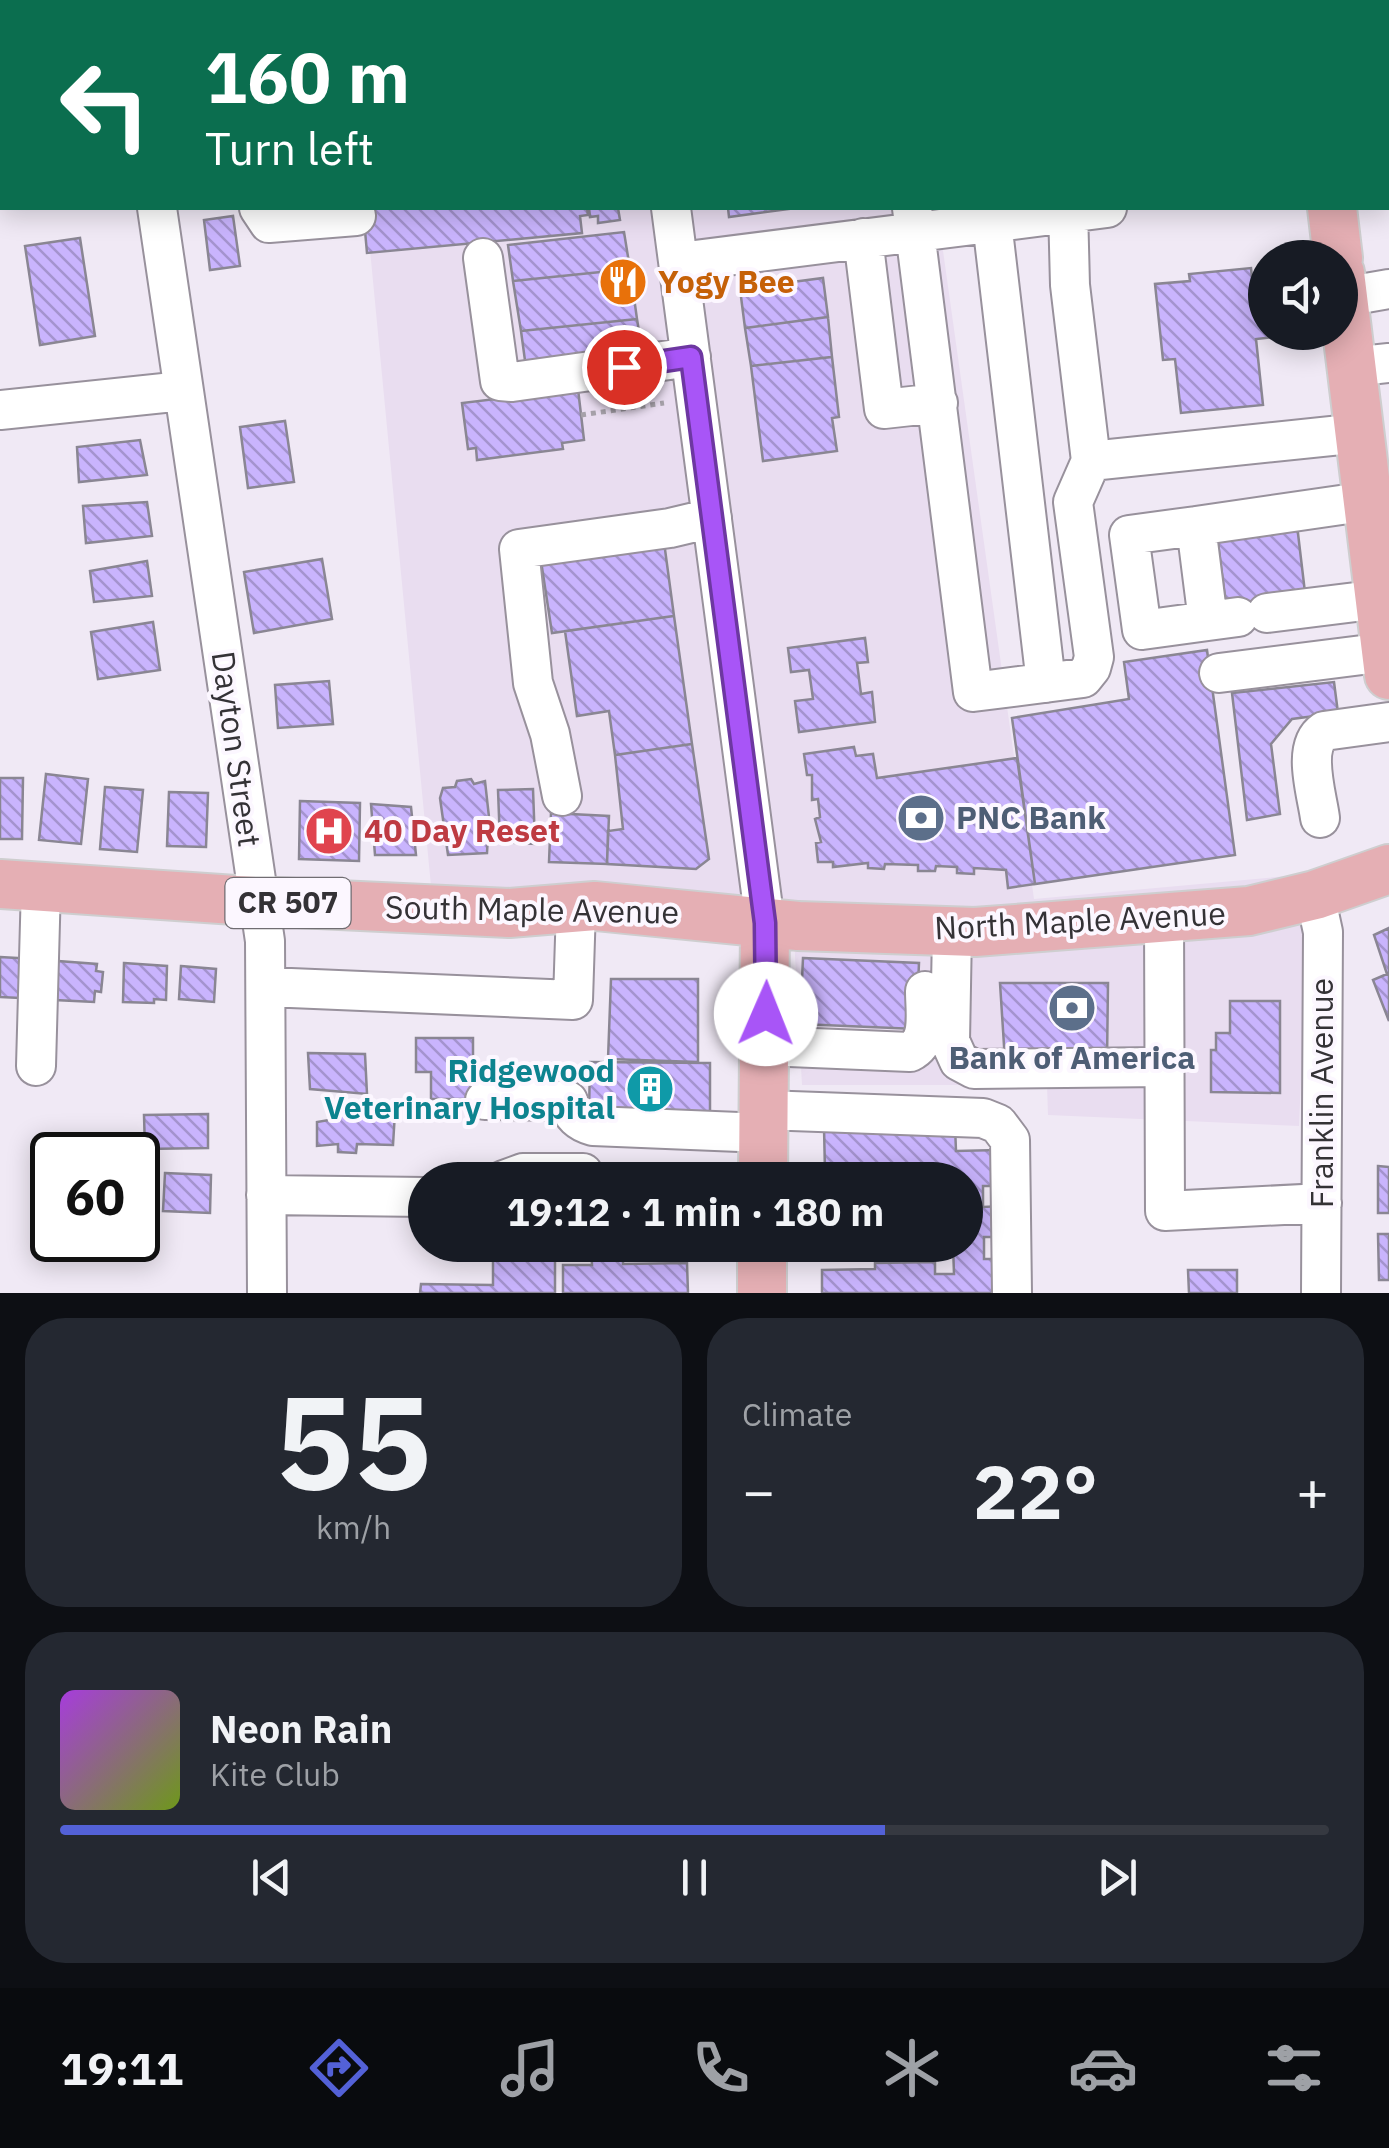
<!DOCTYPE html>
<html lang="en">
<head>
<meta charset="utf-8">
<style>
	:root { --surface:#171b24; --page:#242831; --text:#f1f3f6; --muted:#9ea1a6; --line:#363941; --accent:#5361d7 }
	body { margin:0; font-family:"IBM Plex Sans",sans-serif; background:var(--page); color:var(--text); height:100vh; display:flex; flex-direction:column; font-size:38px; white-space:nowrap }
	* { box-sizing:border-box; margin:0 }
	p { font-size:32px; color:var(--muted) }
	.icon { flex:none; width:55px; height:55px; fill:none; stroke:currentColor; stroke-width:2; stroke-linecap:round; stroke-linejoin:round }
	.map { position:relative; height:1293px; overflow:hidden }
	.panel { display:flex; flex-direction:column; gap:25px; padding:25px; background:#0d0f14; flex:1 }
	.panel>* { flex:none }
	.top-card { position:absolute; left:0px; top:0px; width:1390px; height:210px; box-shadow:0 5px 25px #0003; background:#0b6e4f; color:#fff; overflow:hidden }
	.controls { position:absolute; left:1248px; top:240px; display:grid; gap:20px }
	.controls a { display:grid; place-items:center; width:110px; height:110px; border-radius:50%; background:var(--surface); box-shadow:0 5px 25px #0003; font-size:50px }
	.speed { position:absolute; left:30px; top:1132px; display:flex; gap:20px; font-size:50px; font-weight:700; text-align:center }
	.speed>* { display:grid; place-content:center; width:130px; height:130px; border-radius:50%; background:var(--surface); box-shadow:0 5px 25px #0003; line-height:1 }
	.speed .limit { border:5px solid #111; border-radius:15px; background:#fff; color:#111 }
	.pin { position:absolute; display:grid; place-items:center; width:85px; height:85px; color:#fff; margin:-42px; border:5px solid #fff; border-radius:50%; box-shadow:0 2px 10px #0007 }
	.me { position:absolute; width:110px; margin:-55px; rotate:1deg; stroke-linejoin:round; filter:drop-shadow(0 0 8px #0008) }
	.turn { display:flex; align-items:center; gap:35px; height:210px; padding:0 40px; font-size:45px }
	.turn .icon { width:130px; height:130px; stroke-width:2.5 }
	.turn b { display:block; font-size:70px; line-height:85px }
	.big { font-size:75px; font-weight:700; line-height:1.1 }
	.panel .widget { flex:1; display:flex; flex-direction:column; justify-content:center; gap:15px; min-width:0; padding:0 35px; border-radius:40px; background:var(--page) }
	.panel .dial { align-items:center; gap:0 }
	.dial b { font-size:130px; line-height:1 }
	.song { display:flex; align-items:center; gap:30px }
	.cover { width:120px; height:120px; border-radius:15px; background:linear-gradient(135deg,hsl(280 70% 55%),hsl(80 70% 35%)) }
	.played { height:10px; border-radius:5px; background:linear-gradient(90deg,var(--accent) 65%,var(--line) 65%) }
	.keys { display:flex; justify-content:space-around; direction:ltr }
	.heat { display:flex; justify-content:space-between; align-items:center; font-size:55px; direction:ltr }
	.panel .tiles { flex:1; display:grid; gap:25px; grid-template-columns:1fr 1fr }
	.widget:last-child { grid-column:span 2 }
	.trip { position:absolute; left:408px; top:1162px; width:575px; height:100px; border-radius:50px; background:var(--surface); box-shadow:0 5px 25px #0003; font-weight:700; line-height:100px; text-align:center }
	.tab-bar { display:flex; height:160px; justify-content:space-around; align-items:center; background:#090b0e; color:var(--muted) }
	.tab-bar .icon { width:70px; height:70px }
	.tab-bar .on { color:var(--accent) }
	.tab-bar b { font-size:45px; color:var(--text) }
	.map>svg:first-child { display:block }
	.built { fill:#e9ddf0 }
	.building { fill:url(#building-back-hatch); stroke:#8a8693; stroke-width:2.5 }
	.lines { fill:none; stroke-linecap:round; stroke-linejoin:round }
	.minor-casing { stroke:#98919c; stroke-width:42 }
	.major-casing { stroke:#cececf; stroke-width:52 }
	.path { stroke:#a6a1a9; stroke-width:5; stroke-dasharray:5 5; stroke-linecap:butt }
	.minor { stroke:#fff; stroke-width:38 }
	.major { stroke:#e5afb4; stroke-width:48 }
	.route-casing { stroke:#6d37a1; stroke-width:25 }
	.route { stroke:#a855f7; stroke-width:18 }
	.labels { text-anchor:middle; stroke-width:8; stroke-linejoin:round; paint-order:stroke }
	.shield { fill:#fcf7ff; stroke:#706d72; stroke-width:2.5 }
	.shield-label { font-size:30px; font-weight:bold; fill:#343236 }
	.food-label { font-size:32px; font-weight:bold; fill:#c56008; stroke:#fcf7ff; text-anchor:start }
	.street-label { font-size:32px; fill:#343236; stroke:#fcf7ff }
	.service-label { font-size:32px; font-weight:bold; fill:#4e5e75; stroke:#fcf7ff; text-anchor:start }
	.health-label { font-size:32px; font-weight:bold; fill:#be3a42; stroke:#fcf7ff; text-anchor:start }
	.culture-label { font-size:32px; font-weight:bold; fill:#0d838f; stroke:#fcf7ff; text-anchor:end }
</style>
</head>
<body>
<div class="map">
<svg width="1389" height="1293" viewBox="0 0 1389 1293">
	<defs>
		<pattern id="building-back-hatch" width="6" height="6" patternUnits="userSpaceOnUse" patternTransform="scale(2.5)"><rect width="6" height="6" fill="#c9b4fd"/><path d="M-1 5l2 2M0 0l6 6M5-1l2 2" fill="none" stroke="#a493ce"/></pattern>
	</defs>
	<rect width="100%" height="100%" fill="#f0e9f5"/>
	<!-- built -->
	<path class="built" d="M347 0H1280L1281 2H347Z
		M366 208H937L1034 899 1310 874 1299 1126 1048 1115 1047 1085H802L793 918 431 886Z"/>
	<!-- building -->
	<path class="building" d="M697 0H799V2H697Z
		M363 208H587L588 215 580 216 582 233 367 253Z
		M589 208H618L620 220 598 223V216L590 217Z
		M728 208H796L729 217Z
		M233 216 240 266 210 270 204 220Z
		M624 232 630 269 513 281 508 245Z
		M80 238 95 336 40 345 25 246Z
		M1251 268 1255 307 1265 306V332H1274V337L1256 339 1263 405 1181 413 1175 359 1163 360 1155 284 1190 281 1189 274Z
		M630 269 637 319 521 331 513 281Z
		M823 278 828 317 745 328 740 289Z
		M828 317 832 357 751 366 745 328Z
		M637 319 643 357 526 368 521 331Z
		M832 357 839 417 832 418 837 451 763 461 751 366Z
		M578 389 584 440 562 443 563 449 477 460 476 448 468 449 462 403Z
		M285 421 294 482 248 488 240 427Z
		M140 440 147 475 79 482 77 447Z
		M147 502 152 536 86 543 83 506Z
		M1297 525 1306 601 1227 612 1217 535Z
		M664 542 674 616 552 633 541 561Z
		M322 559 332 619 254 633 244 572Z
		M147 561 152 596 94 602 90 571Z
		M674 616 692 744 615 755 609 711 577 716 565 631Z
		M153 622 160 670 98 679 91 632Z
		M865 638 868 662 857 663 861 694 872 692 875 722 799 732 795 701 813 699 809 670 791 672 788 648Z
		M1207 650 1235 855 1035 884 1012 718 1129 699 1124 662Z
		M329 681 333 724 278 728 275 685Z
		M1334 682 1338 713 1292 719 1271 744 1280 814 1247 820 1232 693Z
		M692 744 709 859 696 869 607 864 608 831 623 829 615 755Z
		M854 747 856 756 873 754 877 778 1017 758 1035 884 1008 888 1006 870 974 868V874L957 873V867L936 866 935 871H918V865L885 864 884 869 868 868V863L833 867V862H818L816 843 821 842 815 819 820 817 818 799 812 800V775H807L804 754Z
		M46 774 88 779 81 844 39 840Z
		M0 778H23L22 839H0Z
		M471 779 474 784 485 781 489 817 487 853 448 855 440 798 443 788 455 787 457 781Z
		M105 787 143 790 137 852 100 849Z
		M533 789 535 844 500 842 498 790Z
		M169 792 208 793 206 847 167 846Z
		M300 801 360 803 359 861 299 859Z
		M371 804 411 807 416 855H375Z
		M551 813 609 816 607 864 549 862Z
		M1389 928V1021L1373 980 1387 974 1374 935Z
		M0 957 34 959 20 998 0 997Z
		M803 958 919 963 916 1029 800 1024Z
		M58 961 97 964 96 971 103 972 101 992 95 991 94 1002 55 1000Z
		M124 963 167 966 166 1000 154 999V1003L123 1002Z
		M181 966 216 969 214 1002 179 999Z
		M611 979H698V1062L608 1059Z
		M1000 983H1108L1107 1062 1005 1061Z
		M1230 1001H1280V1093L1211 1092V1050H1216V1033H1230Z
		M416 1038H473V1099H431V1072H416Z
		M308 1053 365 1054 367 1094 310 1089Z
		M590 1062 710 1063V1117L589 1116Z
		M336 1110 395 1112 393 1145 357 1144 356 1153 338 1152V1144L317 1146V1122L335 1119Z
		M208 1114V1148L145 1149 144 1115Z
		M955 1126 956 1151 998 1150 999 1186H983V1207L1003 1206V1237H984V1259H998L999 1293H822V1270L875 1269V1263L935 1262V1274H954L953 1245H965V1180H953L952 1170 933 1171V1179L884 1180 883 1172H825L824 1127Z
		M1378 1166 1389 1167V1213H1378Z
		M648 1170V1180H600L599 1171Z
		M165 1173 211 1175 210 1213 163 1211Z
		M1378 1234H1389V1280H1379Z
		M591 1245H623V1264L687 1263 688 1293H563V1265H592Z
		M493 1255H555V1293H420L421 1284 493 1285Z
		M1188 1270H1237V1293H1189Z"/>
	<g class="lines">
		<!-- minor casing -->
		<g class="minor-casing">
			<path id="minor" d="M129 0V2
				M643 0V2
				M53 2 55 0
				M382 2 383 0
				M0 43 2 42
				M1388 62H1389
				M1388 161H1389
				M157 208 265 941 267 1293
				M259 208 269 223 356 216
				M671 208 765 923
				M912 208 973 692 1083 678 1091 668 1094 657 1073 502 1091 461
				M1068 208 1070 285 1091 461 1360 433
				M992 222 1046 683
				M863 238 884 409 938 403
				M483 258 500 381 512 382 691 357
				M679 262 1107 208
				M1343 297 1389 289
				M1351 367 1389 363
				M0 410 183 391
				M1196 526 1129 535 1142 630 1208 621
				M1267 613 1380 599
				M1238 617 1208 621 1196 526 1389 498
				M1219 673 1386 652
				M562 796 550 734 533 683 519 549 670 528 712 518
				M1320 818C1317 794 1301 747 1324 731L1389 722
				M1315 895 1323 932 1321 1293
				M1164 917 1165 1211 1322 1203
				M952 932 950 1041 959 1061 974 1069 1164 1067
				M267 987 573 1000 576 908
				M765 1046 910 1052C931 1042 925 1012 925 991
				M36 1066 41 886
				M485 1100 568 1101C572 1116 579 1122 593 1126L764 1133
				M764 1110 983 1118 998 1124 1010 1140 1012 1293
				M504 1180 523 1173H583
				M266 1195 425 1197"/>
		</g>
		<!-- major casing -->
		<g class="major-casing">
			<path id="major" d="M1306 0 1307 2
				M1332 208 1338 258
				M1340 273 1389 675
				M0 884 235 900 509 913 595 906 798 926 975 932 1249 911 1315 895 1389 869
				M763 1180 765 923
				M762 1293V1245"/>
		</g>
		<!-- path -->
		<path class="path" d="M581 415 664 403"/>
		<!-- minor -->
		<use href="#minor" class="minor"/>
		<!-- major -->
		<use href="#major" class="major"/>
	</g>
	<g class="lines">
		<!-- route casing -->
		<g class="route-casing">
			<path id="route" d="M624 367 691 357 765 923 766 1014"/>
		</g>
		<!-- route -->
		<use href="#route" class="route"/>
	</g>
	<!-- icons -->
	<defs>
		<g id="restaurant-disc" transform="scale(2.5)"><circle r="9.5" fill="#e8710a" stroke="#fcf7ff"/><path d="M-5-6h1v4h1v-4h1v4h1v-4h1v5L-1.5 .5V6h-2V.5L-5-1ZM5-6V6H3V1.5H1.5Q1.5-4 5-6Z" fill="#fff"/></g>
		<g id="bank-disc" transform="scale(2.5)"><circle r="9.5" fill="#5c6f8a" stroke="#fcf7ff"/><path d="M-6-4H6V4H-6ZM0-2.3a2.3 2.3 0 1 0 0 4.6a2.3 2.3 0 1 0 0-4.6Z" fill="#fff"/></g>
		<g id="hospital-disc" transform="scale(2.5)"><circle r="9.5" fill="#e0444e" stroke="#fcf7ff"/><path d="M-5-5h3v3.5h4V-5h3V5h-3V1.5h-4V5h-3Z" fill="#fff"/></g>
		<g id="building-disc" transform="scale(2.5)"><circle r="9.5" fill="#0f9aa8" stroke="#fcf7ff"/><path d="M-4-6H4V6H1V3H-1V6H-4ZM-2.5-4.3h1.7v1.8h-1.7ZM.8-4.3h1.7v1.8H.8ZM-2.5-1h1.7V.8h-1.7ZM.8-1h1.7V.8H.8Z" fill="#fff"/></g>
	</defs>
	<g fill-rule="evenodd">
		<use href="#restaurant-disc" x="623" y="282"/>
		<use href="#bank-disc" x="921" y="818"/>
		<use href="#hospital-disc" x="329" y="831"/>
		<use href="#bank-disc" x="1072" y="1008"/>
		<use href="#building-disc" x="650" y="1089"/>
	</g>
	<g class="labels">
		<!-- shield labels -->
		<rect class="shield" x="225.5" y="878" width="125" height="50" rx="8"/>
		<g class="shield-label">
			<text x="288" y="913">CR 507</text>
		</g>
		<!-- food labels -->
		<g class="food-label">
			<text x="658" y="293">Yogy Bee</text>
		</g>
		<!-- street labels -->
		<g class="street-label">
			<text transform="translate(236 749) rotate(82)" y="11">Dayton Street</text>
			<text transform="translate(532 910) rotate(1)" y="11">South Maple Avenue</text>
			<text transform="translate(1080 921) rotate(-3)" y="11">North Maple Avenue</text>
			<text transform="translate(1322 1093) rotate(-90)" y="11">Franklin Avenue</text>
		</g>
		<!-- service labels -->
		<g class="service-label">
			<text x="956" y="829">PNC Bank</text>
			<text x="1072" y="1069" text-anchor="middle">Bank of America</text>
		</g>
		<!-- health labels -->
		<g class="health-label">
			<text x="364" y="842">40 Day Reset</text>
		</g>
		<!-- culture labels -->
		<g class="culture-label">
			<text x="615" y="1082">Ridgewood<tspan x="615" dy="37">Veterinary Hospital</tspan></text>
		</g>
	</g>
</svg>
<div class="controls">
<a><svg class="icon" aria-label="sound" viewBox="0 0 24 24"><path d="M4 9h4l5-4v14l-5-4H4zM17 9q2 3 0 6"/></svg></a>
</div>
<div class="speed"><div class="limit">60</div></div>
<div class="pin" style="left:624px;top:367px;background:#d93025"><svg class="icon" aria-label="arrive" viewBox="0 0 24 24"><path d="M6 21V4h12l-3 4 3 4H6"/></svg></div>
<svg class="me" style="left:766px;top:1014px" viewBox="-20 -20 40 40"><circle r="19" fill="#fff"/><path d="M0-13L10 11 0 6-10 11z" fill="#a855f7"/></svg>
<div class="trip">19:12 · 1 min · 180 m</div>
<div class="top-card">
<div class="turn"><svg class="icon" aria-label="left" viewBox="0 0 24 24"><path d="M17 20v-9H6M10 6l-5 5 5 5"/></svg><div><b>160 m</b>Turn left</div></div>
</div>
</div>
<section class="panel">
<div class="tiles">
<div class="widget dial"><b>55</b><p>km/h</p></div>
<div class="widget"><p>Climate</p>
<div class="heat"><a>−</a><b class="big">22°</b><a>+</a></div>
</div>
<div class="widget">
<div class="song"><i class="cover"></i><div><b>Neon Rain</b><p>Kite Club</p></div></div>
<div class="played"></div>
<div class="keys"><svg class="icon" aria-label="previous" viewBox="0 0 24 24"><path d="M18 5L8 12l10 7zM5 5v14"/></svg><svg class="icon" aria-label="pause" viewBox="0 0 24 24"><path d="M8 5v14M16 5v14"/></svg><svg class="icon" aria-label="next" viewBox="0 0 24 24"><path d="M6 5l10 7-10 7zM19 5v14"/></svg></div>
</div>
</div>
</section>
<nav class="tab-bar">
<b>19:11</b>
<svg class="icon on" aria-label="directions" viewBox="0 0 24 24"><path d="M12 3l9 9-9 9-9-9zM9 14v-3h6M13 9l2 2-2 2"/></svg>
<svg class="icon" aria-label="music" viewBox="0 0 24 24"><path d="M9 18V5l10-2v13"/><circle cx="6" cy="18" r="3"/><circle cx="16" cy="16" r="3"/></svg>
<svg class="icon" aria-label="phone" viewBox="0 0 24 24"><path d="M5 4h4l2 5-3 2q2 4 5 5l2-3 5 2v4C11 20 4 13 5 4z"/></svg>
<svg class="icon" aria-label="climate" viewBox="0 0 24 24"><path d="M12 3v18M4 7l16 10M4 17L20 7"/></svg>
<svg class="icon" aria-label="car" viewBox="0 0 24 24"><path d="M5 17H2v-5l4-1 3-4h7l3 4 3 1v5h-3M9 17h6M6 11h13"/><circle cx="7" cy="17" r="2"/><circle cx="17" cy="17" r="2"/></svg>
<svg class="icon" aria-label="filters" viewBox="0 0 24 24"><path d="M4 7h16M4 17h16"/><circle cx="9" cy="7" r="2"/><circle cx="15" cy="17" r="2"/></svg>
</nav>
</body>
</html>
